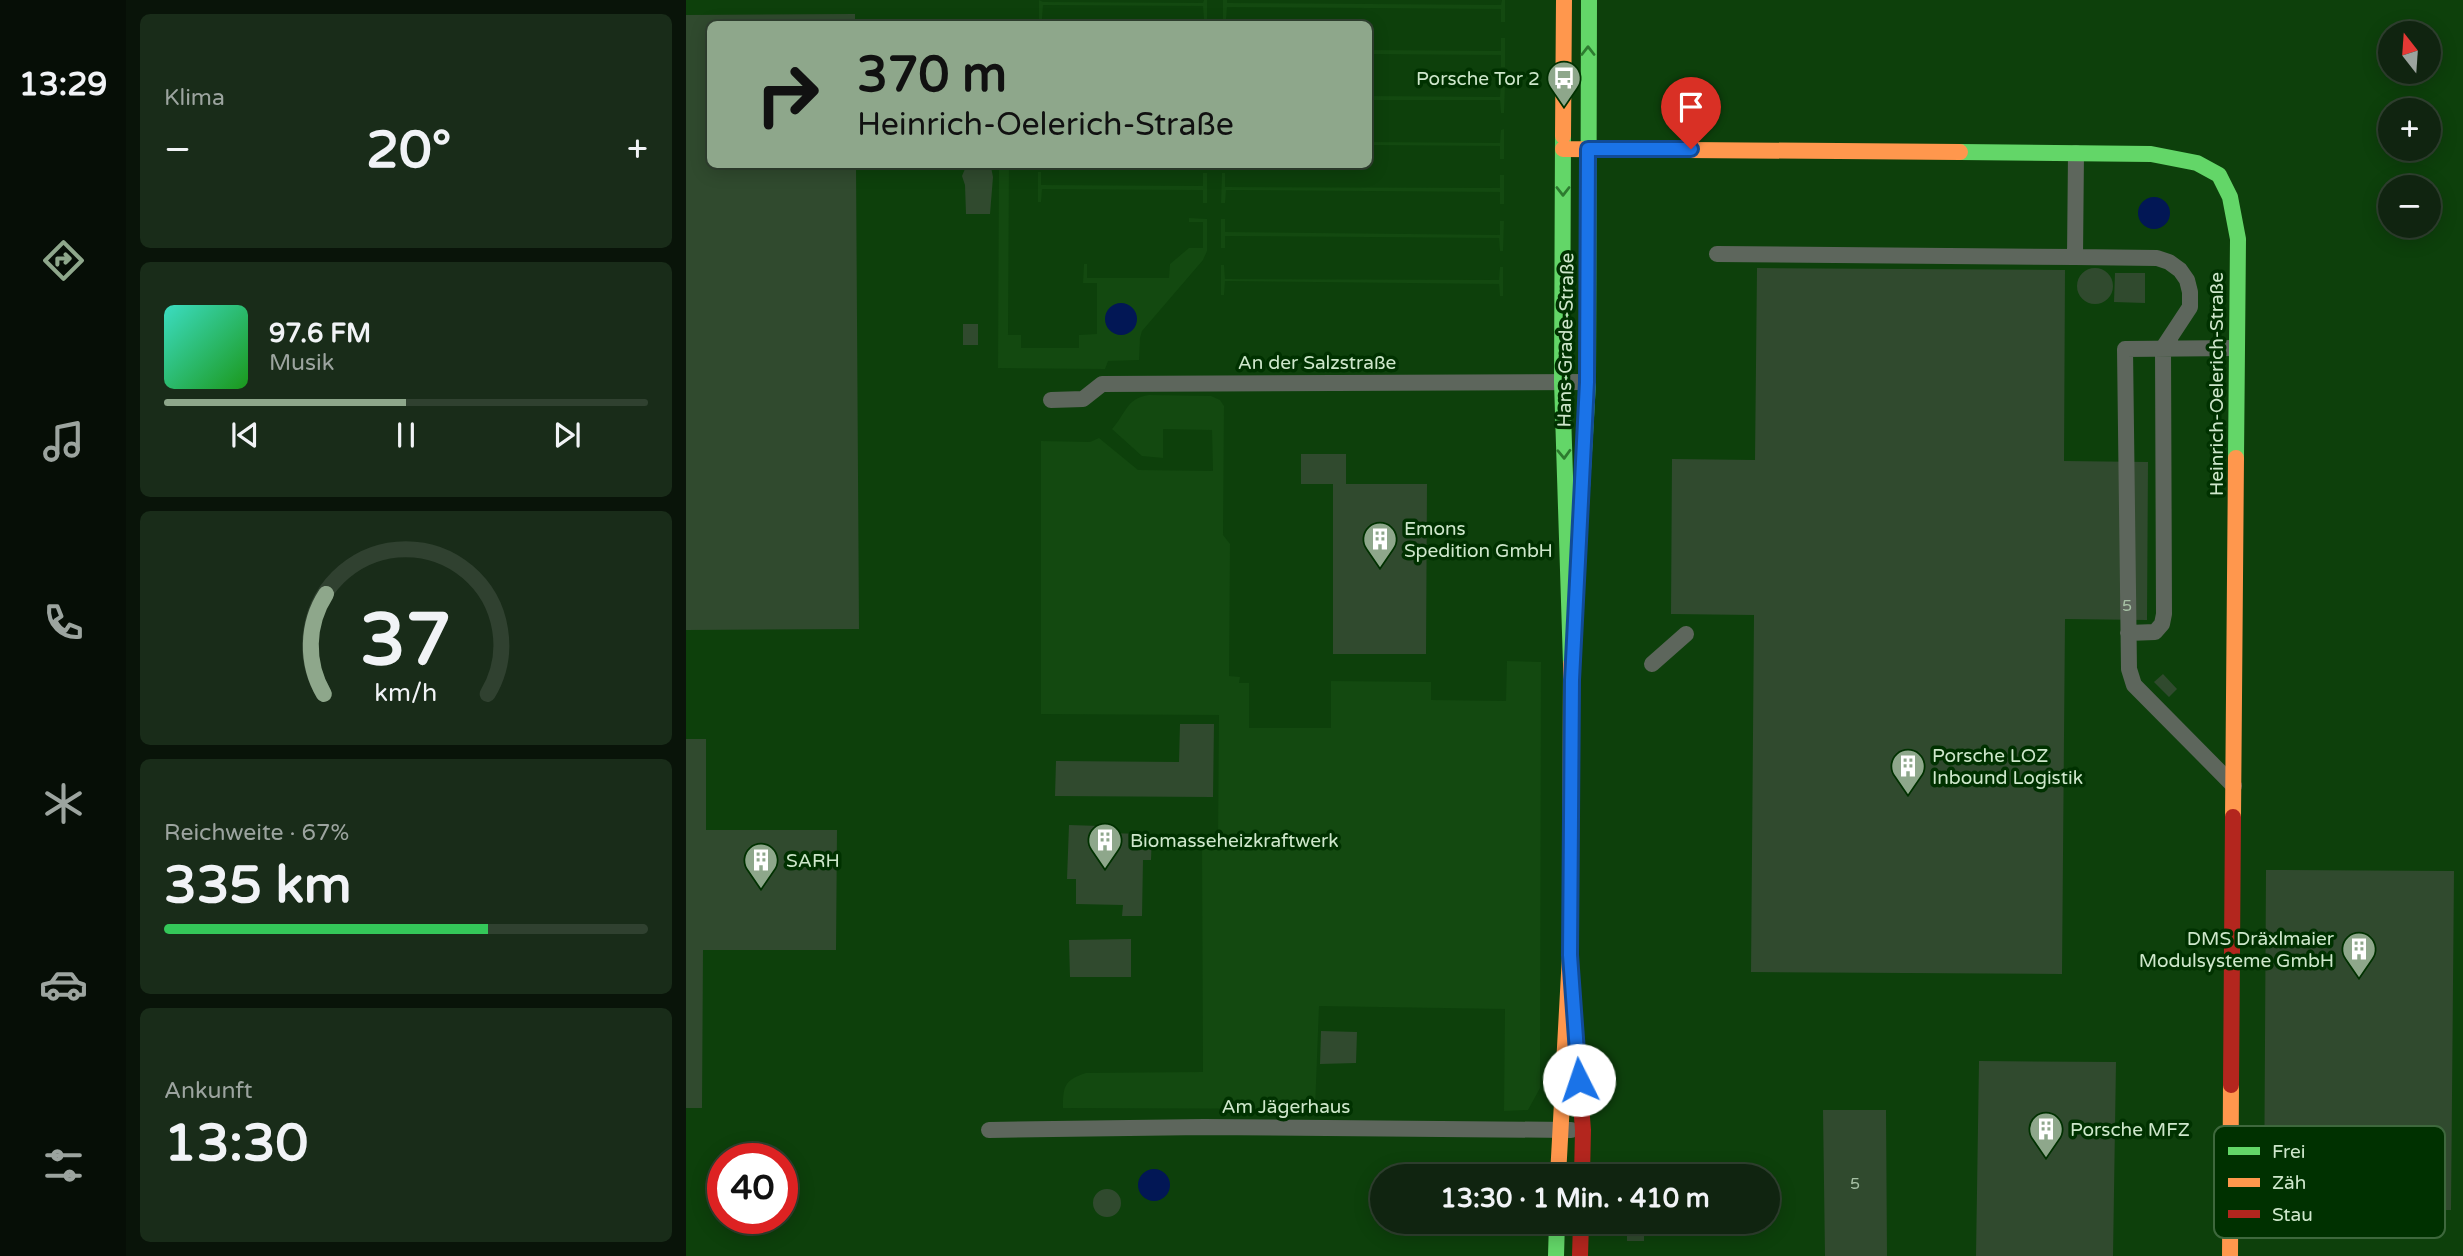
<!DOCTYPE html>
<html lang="de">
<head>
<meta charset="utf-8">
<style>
	:root { --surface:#102410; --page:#192c19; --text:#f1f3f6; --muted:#9ca49f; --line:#304130; --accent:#8ea78b }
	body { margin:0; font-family:"Varela Round",sans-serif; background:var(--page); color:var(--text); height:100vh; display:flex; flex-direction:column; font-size:26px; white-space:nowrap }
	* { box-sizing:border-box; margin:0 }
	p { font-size:23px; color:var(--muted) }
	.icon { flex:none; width:38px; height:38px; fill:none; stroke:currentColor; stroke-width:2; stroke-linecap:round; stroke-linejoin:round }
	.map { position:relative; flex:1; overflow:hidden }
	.drawer { display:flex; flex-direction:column; gap:14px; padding:14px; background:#091409; width:560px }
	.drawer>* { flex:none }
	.banner { position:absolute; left:21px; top:21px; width:665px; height:147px; border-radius:10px; box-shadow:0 4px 18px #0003,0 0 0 2px var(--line); background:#8ea78b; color:#111; overflow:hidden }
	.needle { width:46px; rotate:343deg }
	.tools { position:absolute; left:1692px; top:21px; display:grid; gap:14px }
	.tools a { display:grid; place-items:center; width:63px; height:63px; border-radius:50%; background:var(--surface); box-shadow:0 4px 18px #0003,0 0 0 2px var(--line); font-size:35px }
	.speed { position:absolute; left:21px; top:1143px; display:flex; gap:14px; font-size:35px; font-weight:700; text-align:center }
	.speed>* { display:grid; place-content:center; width:91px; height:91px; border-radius:50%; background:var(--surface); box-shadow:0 4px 18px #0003,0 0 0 2px var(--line); line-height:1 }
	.speed .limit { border:10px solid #d22; background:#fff; color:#111 }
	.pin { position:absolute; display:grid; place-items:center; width:60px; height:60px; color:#fff; margin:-72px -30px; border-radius:50% 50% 50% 0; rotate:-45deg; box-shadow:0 0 7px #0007 }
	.pin .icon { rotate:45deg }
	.me { position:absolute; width:77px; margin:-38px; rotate:356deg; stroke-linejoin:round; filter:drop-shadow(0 0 5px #0008) }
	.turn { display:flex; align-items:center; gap:24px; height:147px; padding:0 35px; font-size:32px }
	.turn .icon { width:91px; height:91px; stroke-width:2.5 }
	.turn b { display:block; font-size:49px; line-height:60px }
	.big { font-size:52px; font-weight:700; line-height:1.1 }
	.drawer .tile { flex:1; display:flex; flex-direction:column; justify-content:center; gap:10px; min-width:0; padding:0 24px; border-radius:10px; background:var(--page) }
	.drawer .dial { align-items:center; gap:0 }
	.dial svg { height:182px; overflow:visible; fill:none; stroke:var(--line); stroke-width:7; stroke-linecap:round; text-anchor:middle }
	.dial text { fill:var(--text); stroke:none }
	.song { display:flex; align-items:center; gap:21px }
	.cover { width:84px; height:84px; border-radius:10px; background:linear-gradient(135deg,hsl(170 70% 55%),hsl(120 70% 35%)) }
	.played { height:7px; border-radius:4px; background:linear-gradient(90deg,var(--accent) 50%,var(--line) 50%) }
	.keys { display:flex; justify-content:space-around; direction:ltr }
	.heat { display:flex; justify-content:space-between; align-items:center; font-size:38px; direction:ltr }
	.charge { height:10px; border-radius:5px; background:linear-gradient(90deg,#34c759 67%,var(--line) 0) }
	.trip { position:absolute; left:684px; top:1164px; width:410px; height:70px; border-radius:35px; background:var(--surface); box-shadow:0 4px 18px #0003,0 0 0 2px var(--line); font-weight:700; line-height:70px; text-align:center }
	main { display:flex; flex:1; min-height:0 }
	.menu { display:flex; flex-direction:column; width:126px; justify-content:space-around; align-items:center; background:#060e06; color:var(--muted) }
	.menu .icon { width:49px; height:49px }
	.menu .selected { color:var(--accent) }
	.menu b { font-size:32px; color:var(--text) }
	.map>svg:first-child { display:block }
	.built { fill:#0d400b; fill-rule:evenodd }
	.green { fill:#134910 }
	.water { fill:#021755 }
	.building { fill:#304a2e }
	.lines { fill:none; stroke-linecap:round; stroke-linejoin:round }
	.street { stroke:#5d665c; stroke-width:16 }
	.fast { stroke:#63d668; stroke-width:16 }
	.slow { stroke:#ff974d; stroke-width:16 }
	.jam { stroke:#b3261e; stroke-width:16 }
	.oneway { stroke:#2d7b2f }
	.route-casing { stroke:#114b97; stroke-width:18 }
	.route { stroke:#1a73e8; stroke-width:12 }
	.labels { text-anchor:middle; stroke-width:7; stroke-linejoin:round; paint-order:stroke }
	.number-label { font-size:16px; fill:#a6c0a4 }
	.poi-label { font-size:19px; fill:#cee7cb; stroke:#003100; text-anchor:start }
	.street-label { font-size:19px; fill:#cee7cb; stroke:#003100 }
	.key { fill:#003100; stroke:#3e683d; stroke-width:2 }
	.key-label { font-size:19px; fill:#cee7cb }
</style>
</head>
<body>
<main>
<nav class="menu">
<b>13:29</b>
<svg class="icon selected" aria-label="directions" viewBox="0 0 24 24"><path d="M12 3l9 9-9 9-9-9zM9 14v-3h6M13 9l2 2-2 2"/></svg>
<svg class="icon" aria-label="music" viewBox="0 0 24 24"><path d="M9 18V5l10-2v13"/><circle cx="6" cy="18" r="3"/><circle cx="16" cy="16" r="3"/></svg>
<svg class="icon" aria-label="phone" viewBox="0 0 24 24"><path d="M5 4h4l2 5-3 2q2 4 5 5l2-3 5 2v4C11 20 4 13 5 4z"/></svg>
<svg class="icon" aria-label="climate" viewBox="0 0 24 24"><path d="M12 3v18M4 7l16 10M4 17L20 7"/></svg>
<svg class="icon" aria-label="car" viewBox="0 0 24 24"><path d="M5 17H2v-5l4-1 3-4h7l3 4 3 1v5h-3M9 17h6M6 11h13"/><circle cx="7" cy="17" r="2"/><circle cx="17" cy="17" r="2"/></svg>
<svg class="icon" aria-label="filters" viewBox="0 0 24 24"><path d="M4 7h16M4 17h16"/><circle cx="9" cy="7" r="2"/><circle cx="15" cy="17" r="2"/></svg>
</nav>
<section class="drawer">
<div class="tile"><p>Klima</p>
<div class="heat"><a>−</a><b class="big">20°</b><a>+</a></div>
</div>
<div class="tile">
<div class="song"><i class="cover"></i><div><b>97.6 FM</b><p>Musik</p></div></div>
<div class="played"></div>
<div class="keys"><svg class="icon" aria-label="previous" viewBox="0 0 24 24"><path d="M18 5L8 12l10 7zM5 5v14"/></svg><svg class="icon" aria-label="pause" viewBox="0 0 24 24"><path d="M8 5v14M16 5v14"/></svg><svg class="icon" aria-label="next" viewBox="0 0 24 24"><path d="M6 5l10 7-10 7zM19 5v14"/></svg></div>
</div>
<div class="tile dial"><svg viewBox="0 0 100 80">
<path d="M14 69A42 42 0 1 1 86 69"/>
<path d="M14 69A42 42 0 0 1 15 25" stroke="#8ea78b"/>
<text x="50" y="56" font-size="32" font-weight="700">37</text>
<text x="50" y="72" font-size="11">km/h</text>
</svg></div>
<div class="tile"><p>Reichweite · 67%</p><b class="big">335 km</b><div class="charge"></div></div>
<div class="tile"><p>Ankunft</p><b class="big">13:30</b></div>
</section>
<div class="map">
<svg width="1777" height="1256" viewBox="0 0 1777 1256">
	<rect width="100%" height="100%" fill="#163015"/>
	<!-- built -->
	<path class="built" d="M0 0H1777V1256H0ZM24 24H682V164H24ZM1704 33H1743V72H1704ZM1704 110H1743V149H1704ZM1704 187H1743V226H1704ZM37 1158H96V1218H37ZM696 1176H1082V1222H696Z"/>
	<!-- green -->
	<path class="green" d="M353 0 357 2 517 3 518 0H521V20H518L517 6 357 5 356 19H353Z
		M537 0H541V3L815 5 816 0H819V22H815V9L541 7 540 20H537Z
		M815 38H819V67H815V55L683 54V50L815 51Z
		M815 84H819L818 113H815L814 100H683V96L814 97Z
		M818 129V159H814V146L683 145V142L814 143 815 130Z
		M313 165H323L322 335H335V348H393V335L411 334V283H397L398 264H401V278H483L484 264 503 248H517V222H503V218L521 219V251L517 260 456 331 454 338 453 360 422 361 419 369 312 368Z
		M352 172H355V185L517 186V173H521V203H517V190L356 189 355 202H352Z
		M536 173H539V187L814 188V175H818V204H814V192L540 190 539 203H535Z
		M535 219H539V232L814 235V221H818L817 251H814L813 238 539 236V248H535Z
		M535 265H538L539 279 813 280 814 267H817V296H814L813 284 539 281 538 295H535Z
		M463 395 525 396 534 400 538 406 537 535 544 544 543 676 554 677 553 683H563V728H645V681L745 682V700L820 701 821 661 855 662 854 1088 842 1110 818 1111 819 1009 633 1006 629 1109 377 1108C377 1087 378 1080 400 1073L517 1072 516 842 532 841 533 715 355 714V441L404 442 413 438 452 470 527 471 526 430 477 429V458L456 456 426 429C440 414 440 398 463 395Z"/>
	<!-- water -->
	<path class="water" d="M1452 213a16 16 0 1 1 32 0a16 16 0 1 1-32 0Z
		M419 319a16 16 0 1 1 32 0a16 16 0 1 1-32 0Z
		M452 1185a16 16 0 1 1 32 0a16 16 0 1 1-32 0Z"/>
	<!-- building -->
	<path class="building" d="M169 14V24H24V164H170L173 629 0 630V15Z
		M281 164H302L305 167 307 177 304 214H280L279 185 276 176Z
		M1071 268 1379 270 1378 461 1462 462 1461 620 1379 619 1376 974 1065 972 1068 615 985 614 986 459 1069 460Z
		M1391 286a18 18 0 1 1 36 0a18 18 0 1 1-36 0Z
		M1429 273H1459V303L1428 302Z
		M277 324H292V345H277Z
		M615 454H660V484H741L740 654H647V484H615Z
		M1477 674 1491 689 1483 697 1468 682Z
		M494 724H528L527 797 369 796 370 761 493 762Z
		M0 739H20V830H151L150 950H17L16 1108H0Z
		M383 825 414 826V833L466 834 465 860H457L456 916H436L437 905 390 904V879H381Z
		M1580 870 1768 871 1765 1210H1754V1237L1586 1236V1210H1578Z
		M445 939V977H384L383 940Z
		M635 1031 671 1032 670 1063 634 1064Z
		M1293 1061 1430 1062 1427 1256H1290Z
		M1137 1110H1200L1201 1256H1139Z
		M407 1203a14 14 0 1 1 28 0a14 14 0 1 1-28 0Z
		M941 1222H958V1241H941Z"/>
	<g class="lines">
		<!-- street -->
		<path class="street" d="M1031 254 1389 257 1390 153
			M1389 257 1471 258 1483 262 1494 270 1501 280 1504 292V307L1477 348 1478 614 1476 624 1469 632 1442 633
			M365 400 397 399 416 384 902 382
			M966 664 1000 634
			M1548 786 1448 685 1443 669 1439 349 1551 348
			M303 1130 518 1127 885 1130"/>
		<!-- fast -->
		<path class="fast" d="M877 136 876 382 885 664
			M1274 152 1465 154 1511 163 1533 175 1544 197 1552 239 1550 458
			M894 523 902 382 903 0
			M870 1256 871 1222"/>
		<!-- slow -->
		<path class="slow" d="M877 136 878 0
			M877 149 1274 152
			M1547 817 1550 458
			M872 1176 884 955 885 664
			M1544 1256 1545 1085"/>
		<!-- jam -->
		<path class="jam" d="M890 1042 897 1130 896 1176
			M1545 1085 1547 817
			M894 1256 895 1222"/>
	</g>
	<!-- one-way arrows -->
	<defs><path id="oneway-chevron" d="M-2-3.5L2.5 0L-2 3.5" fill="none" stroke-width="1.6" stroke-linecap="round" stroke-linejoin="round" transform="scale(1.75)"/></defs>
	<g class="oneway">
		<use href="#oneway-chevron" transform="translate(902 51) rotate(-90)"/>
		<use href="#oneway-chevron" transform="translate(877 191) rotate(90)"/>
		<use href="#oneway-chevron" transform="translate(878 454) rotate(88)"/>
	</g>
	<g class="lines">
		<!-- route casing -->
		<g class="route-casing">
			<path id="route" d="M893 1080 884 955 886 680 901 382 902 149H1005"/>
		</g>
		<!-- route -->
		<use href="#route" class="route"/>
	</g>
	<!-- icons -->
	<defs>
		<g id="bus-pin" transform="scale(1.75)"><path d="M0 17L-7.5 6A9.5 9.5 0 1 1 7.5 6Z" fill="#8ea78b" stroke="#003100"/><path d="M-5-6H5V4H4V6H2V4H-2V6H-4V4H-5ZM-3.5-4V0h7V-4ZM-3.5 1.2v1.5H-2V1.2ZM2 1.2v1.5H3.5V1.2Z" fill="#fff"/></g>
		<g id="building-pin" transform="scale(1.75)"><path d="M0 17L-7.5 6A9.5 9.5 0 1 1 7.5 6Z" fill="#8ea78b" stroke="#003100"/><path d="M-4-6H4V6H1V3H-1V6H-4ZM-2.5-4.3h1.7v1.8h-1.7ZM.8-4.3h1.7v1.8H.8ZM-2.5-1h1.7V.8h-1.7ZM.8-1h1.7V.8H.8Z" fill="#fff"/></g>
	</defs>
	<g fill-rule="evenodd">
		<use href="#bus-pin" x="878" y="78"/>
		<use href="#building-pin" x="694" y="539"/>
		<use href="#building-pin" x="1222" y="766"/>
		<use href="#building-pin" x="419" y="840"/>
		<use href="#building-pin" x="75" y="860"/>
		<use href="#building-pin" x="1673" y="949"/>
		<use href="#building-pin" x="1360" y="1129"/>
	</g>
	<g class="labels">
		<!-- number labels -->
		<g class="number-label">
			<text x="1441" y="611">5</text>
			<text x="1169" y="1189">5</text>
		</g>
		<!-- poi labels -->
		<g class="poi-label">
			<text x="854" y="85" text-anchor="end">Porsche Tor 2</text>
			<text x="718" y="535">Emons<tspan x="718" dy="22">Spedition GmbH</tspan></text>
			<text x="1246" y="762">Porsche LOZ<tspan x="1246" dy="22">Inbound Logistik</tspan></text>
			<text x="444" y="847">Biomasseheizkraftwerk</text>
			<text x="100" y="867">SARH</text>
			<text x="1648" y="945" text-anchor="end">DMS Dräxlmaier<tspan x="1648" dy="22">Modulsysteme GmbH</tspan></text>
			<text x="1384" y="1136">Porsche MFZ</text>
		</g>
		<!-- street labels -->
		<g class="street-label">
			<text transform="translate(879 340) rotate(-89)" y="7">Hans-Grade-Straße</text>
			<text x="631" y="369">An der Salzstraße</text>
			<text transform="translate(1530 384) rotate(-90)" y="7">Heinrich-Oelerich-Straße</text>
			<text x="600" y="1113">Am Jägerhaus</text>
		</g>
	</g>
	<!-- legend -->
	<rect x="1528" y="1126" width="231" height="112" rx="10" class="key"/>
	<rect x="1542" y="1147" width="32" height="8" fill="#63d668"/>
	<rect x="1542" y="1178" width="32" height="9" fill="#ff974d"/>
	<rect x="1542" y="1210" width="32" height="8" fill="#b3261e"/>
	<g class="key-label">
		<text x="1586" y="1158">Frei</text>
		<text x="1586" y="1189">Zäh</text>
		<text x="1586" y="1221">Stau</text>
	</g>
</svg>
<div class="tools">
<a><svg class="needle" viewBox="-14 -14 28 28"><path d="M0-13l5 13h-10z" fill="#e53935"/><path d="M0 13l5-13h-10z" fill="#9ca49f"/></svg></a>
<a>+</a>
<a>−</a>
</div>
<div class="speed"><div class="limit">40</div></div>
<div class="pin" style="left:1005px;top:149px;background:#d93025"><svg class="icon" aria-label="arrive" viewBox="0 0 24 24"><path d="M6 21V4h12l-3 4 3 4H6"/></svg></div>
<svg class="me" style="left:893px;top:1080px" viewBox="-20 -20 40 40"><circle r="19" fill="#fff"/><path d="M0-13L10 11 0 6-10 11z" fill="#1a73e8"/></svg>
<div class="trip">13:30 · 1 Min. · 410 m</div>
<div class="banner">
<div class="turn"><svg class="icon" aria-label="right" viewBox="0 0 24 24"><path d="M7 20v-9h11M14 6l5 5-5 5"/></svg><div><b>370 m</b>Heinrich-Oelerich-Straße</div></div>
</div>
</div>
</main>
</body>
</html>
